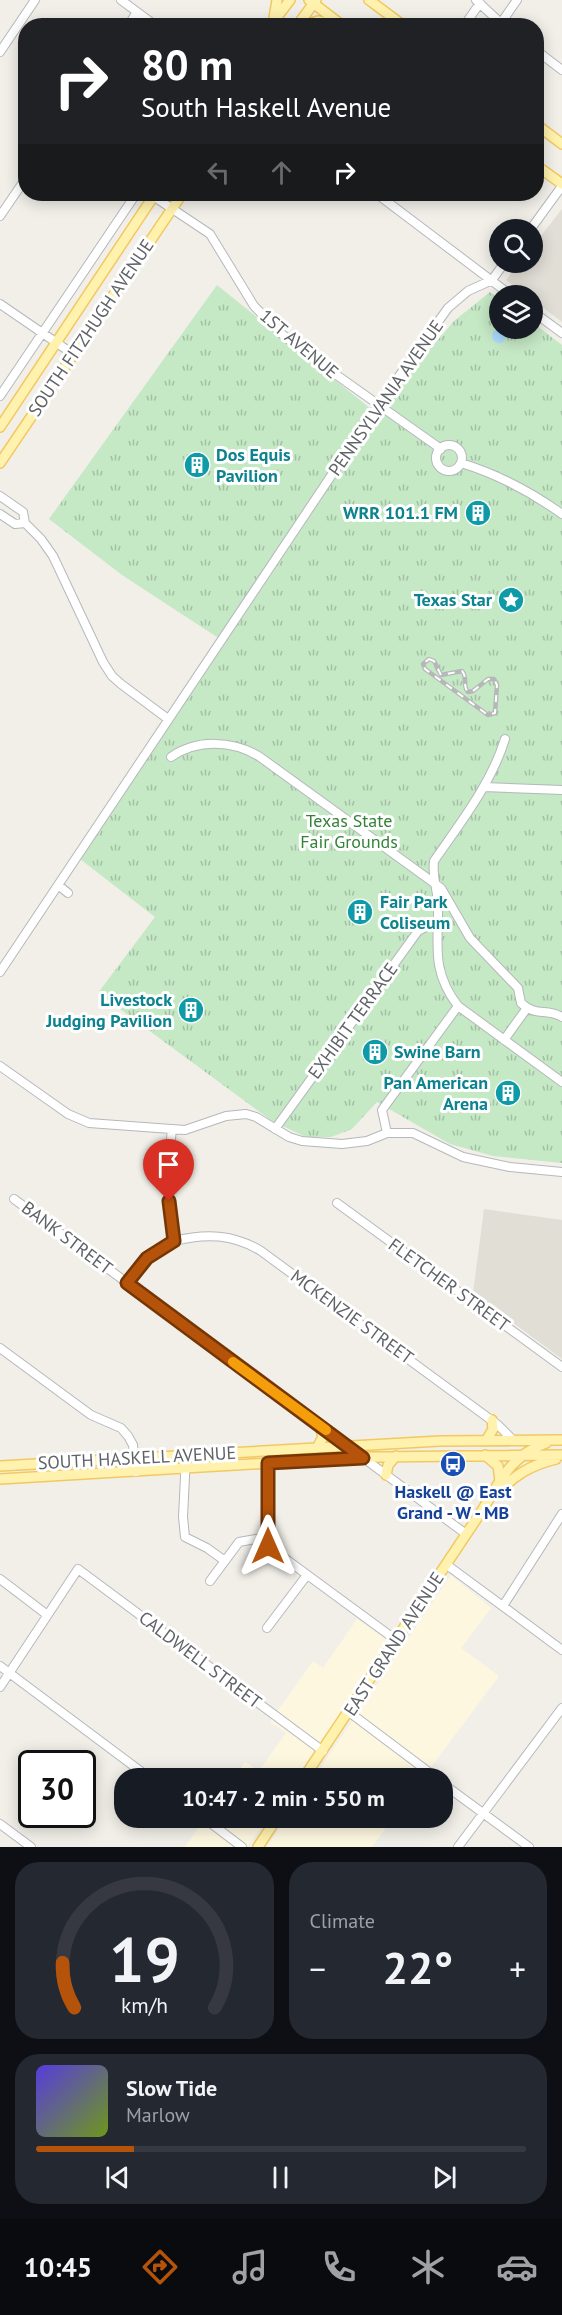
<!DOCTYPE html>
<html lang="en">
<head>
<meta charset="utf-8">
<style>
	:root { --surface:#171b24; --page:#242831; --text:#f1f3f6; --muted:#9ea1a6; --line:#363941; --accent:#b45309 }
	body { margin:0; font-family:"PT Sans",sans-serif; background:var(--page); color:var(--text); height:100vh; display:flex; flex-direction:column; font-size:22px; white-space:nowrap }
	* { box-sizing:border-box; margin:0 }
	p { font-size:20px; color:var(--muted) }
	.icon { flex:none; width:33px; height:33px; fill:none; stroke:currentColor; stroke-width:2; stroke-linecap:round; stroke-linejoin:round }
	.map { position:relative; height:1847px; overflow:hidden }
	.side { display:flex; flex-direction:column; gap:15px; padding:15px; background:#0d0f14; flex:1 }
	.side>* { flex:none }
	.banner { position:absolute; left:18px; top:18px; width:526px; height:183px; border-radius:24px; box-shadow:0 3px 15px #0003; background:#202124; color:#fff; overflow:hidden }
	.tools { position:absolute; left:489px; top:219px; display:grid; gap:12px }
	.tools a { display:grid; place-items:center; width:54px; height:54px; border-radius:50%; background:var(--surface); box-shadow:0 3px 15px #0003; font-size:30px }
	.speed { position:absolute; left:18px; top:1750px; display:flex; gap:12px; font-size:30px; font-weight:700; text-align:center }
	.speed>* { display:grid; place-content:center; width:78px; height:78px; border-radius:50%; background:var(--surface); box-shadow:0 3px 15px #0003; line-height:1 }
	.speed .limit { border:3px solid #111; border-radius:9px; background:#fff; color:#111 }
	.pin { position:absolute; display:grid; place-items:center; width:51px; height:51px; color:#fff; margin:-62px -26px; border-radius:50% 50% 50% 0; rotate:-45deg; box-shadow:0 0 6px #0007 }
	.pin .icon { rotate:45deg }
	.me { position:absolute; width:66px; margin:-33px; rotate:0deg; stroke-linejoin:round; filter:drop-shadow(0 0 4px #0008) }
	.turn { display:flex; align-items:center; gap:21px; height:126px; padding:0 24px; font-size:27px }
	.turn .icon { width:78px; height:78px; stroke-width:2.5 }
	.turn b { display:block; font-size:42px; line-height:51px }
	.lanes { display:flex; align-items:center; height:57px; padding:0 24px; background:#0003; justify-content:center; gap:30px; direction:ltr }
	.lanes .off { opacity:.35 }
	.big { font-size:45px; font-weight:600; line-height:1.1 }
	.side .card { flex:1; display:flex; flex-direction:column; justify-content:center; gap:9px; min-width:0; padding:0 21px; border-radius:24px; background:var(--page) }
	.side .dial { align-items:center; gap:0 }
	.dial svg { height:156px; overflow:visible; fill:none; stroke:var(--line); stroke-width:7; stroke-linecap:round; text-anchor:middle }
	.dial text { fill:var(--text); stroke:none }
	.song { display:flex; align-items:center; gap:18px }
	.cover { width:72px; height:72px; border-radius:9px; background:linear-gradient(135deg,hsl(250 70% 55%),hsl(80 70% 35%)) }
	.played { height:6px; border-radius:3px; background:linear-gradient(90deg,var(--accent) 20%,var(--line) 20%) }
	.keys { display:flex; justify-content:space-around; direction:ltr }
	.heat { display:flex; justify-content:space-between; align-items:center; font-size:33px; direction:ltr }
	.side .tiles { flex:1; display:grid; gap:15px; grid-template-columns:1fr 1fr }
	.card:last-child { grid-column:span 2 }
	.trip { position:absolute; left:114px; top:1768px; width:339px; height:60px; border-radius:24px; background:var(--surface); box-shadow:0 3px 15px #0003; font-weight:600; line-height:60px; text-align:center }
	.dock { display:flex; height:96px; justify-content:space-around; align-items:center; background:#090b0e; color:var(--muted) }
	.dock .icon { width:42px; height:42px }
	.dock .selected { color:var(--accent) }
	.dock b { font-size:27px; color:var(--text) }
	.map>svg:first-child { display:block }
	.commercial { fill:#fef7e0 }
	.education { fill:#e1ded6 }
	.park { fill:url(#park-tufts) }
	.water { fill:#aadaff }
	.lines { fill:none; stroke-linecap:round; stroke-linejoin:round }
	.minor-tunnel { stroke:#ccccc8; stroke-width:8; stroke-dasharray:8 4; stroke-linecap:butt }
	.minor-casing { stroke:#b5b8bc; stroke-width:10 }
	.major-casing { stroke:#f2c960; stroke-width:12 }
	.minor { stroke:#fff; stroke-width:8 }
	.major { stroke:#fff2af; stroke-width:9 }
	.rail-casing { stroke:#b6b7b8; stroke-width:4.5 }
	.rail { stroke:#fff; stroke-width:2; stroke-dasharray:7; stroke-linecap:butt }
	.route-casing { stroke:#753606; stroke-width:15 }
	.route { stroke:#b45309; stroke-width:10 }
	.slow { stroke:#f59e0b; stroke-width:10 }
	.labels { text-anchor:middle; stroke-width:6; stroke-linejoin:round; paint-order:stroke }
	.street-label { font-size:18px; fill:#5f6368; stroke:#fff }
	.culture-label { font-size:18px; font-weight:bold; fill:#0d838f; stroke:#fff; text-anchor:end }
	.park-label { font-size:18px; fill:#348238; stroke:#fff }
	.transit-label { font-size:18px; font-weight:bold; fill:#164399; stroke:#fff }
</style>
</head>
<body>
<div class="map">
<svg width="562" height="1847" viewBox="0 0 562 1847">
	<defs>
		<pattern id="park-tufts" width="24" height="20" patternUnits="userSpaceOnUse" patternTransform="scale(1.5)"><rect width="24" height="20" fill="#c5e8c5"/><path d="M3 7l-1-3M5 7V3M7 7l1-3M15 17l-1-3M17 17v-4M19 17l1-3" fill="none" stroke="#a3c0a4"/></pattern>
	</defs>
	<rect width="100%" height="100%" fill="#f1efe8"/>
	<!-- commercial -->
	<path class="commercial" d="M451 1575 491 1608 461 1648 499 1676 422 1779H313Z
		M357 1619 391 1643 295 1779H233L245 1762 259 1771 286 1733 270 1722 313 1661 323 1668Z
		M205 1818H268L247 1847H185Z
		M286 1818H393L372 1847H267Z"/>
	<!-- education -->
	<path class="education" d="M562 209V322L533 300 532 296 527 295 506 280 519 263 532 262 533 246Z
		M484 1209 562 1220V1359L473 1293Z"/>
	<!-- park -->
	<path class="park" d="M217 285 376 413 454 321 490 292 499 299 500 328H532L533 323 562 345V1163L493 1156 450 1144 377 1102 352 1129 331 1137H306L272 1121 98 993 155 917 80 859 220 639 122 575 49 519Z"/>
	<!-- water -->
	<path class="water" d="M492 336a7 7 0 1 1 14 0a7 7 0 1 1-14 0Z"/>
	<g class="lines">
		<!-- minor-tunnel -->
		<path class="minor-tunnel" d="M169 1201 170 1148"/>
		<!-- minor casing -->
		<g class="minor-casing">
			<path id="minor" d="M121 0 156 26
				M476 0 504 26
				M501 23 517 0
				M128 26 137 12
				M464 26 480 3
				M537 51 562 70
				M0 52 35 0
				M377 194 512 296
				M153 196 210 234 254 306 283 335 314 359 441 449
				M0 216 26 178
				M530 230 562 186
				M0 304 73 354
				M532 311 562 333
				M0 396 136 194
				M436 458a13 13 0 1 1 26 0a13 13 0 1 1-26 0Z
				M461 463C497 474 531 492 562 514
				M0 496 23 512 25 523 41 539 53 556 103 662 112 676 121 684 168 719
				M0 514 15 524 25 523
				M171 757C197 739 233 740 260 757L441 888 470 938 518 988 521 1003C536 1017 546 1008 562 1017
				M484 787 562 790
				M58 885 68 893
				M0 972 379 404 448 308 468 291 492 280 505 262
				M458 1006 562 1082
				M504 1040 527 1008
				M0 1066 68 1114 89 1123 185 1130 226 1116 246 1114 256 1117 289 1137 302 1141 342 1144 367 1141 387 1133H413L463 1157 510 1167 562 1172
				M275 1129 418 931 437 921
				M387 1133 382 1110 458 1006C430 970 439 943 438 903 437 888 432 876 434 861 461 822 491 784 505 739
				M170 1148 172 1129
				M14 1199 466 1534
				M337 1203 562 1367
				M174 1241C206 1233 233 1234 261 1251L498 1425 513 1440
				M127 1283 147 1258 174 1241 169 1201
				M0 1348 91 1415 121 1428 128 1436 133 1445 136 1472
				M186 1456 183 1517 185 1537 207 1548 225 1561
				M268 1463V1546L396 1640
				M447 1565 562 1650
				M0 1579 46 1614
				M210 1581 239 1542 256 1539 267 1540
				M503 1606 562 1514
				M267 1628 307 1575
				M0 1666 151 1779
				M0 1687 78 1569 323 1751
				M349 1712 438 1779
				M442 1783 529 1847
				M204 1818 242 1847
				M0 1824 31 1847
				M458 1847 562 1708"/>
		</g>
		<!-- major casing -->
		<g class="major-casing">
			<path id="major" d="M309 0 343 26
				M369 0 404 26
				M274 18 277 0
				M270 26 290 0
				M297 26 316 0
				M301 26 318 21 339 25
				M537 125 562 144
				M537 166 562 184
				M0 427 155 194
				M0 463 182 194
				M486 1441 493 1429 492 1420
				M317 1448 323 1437 320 1426
				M485 1455 498 1466 500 1481
				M0 1466 440 1441 562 1440
				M386 1475 388 1465 396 1456
				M0 1479 372 1457 562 1455
				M497 1494C514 1475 531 1465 556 1459
				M303 1779 483 1509C501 1479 512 1455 546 1443
				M258 1847 277 1818"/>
		</g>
		<!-- minor -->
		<use href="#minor" class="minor"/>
		<!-- major -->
		<use href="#major" class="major"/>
		<!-- rail casing -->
		<g class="rail-casing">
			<path id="rail" d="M429 659 434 661 441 675 462 671C468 677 462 686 468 692L473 691 488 679H494L497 685 495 713 488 715 425 669 423 664Z"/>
		</g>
		<!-- rail -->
		<use href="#rail" class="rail"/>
	</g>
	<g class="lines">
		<!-- route casing -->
		<g class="route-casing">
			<path id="route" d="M169 1201 174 1241 147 1258 127 1283 363 1458 268 1463V1546"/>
		</g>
		<!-- route -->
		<use href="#route" class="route"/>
		<!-- slow -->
		<path class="slow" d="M233 1362 326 1430"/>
	</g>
	<!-- icons -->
	<defs>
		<g id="building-disc" transform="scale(1.35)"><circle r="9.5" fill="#0f9aa8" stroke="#fff"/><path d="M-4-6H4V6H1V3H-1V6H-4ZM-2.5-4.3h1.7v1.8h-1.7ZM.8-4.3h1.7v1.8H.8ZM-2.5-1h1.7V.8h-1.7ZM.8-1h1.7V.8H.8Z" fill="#fff"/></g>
		<g id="sight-disc" transform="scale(1.35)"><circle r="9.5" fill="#0f9aa8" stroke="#fff"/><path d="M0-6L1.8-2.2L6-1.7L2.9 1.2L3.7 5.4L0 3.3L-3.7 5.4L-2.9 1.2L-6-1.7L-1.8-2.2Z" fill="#fff"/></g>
		<g id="bus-disc" transform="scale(1.35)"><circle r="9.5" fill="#1a4fb4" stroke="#fff"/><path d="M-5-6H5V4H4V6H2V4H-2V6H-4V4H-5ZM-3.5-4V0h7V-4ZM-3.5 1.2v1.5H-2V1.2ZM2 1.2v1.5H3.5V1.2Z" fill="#fff"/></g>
	</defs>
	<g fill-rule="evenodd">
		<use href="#building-disc" x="197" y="465"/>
		<use href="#building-disc" x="478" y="513"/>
		<use href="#sight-disc" x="511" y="600"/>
		<use href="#building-disc" x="360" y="912"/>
		<use href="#building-disc" x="191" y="1010"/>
		<use href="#building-disc" x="375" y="1052"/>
		<use href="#building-disc" x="508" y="1093"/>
		<use href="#bus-disc" x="453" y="1464"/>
	</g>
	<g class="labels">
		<!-- street labels -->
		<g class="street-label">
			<text transform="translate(91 328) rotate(-56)" y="6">SOUTH FITZHUGH AVENUE</text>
			<text transform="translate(299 344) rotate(40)" y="6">1ST AVENUE</text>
			<text transform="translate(386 398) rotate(-55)" y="6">PENNSYLVANIA AVENUE</text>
			<text transform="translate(353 1021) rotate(-54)" y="6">EXHIBIT TERRACE</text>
			<text transform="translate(67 1238) rotate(37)" y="6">BANK STREET</text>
			<text transform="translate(449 1285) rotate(36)" y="6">FLETCHER STREET</text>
			<text transform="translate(352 1317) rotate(36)" y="6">MCKENZIE STREET</text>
			<text transform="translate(137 1458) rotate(-3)" y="6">SOUTH HASKELL AVENUE</text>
			<text transform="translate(394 1644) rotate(-57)" y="6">EAST GRAND AVENUE</text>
			<text transform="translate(200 1660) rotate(37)" y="6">CALDWELL STREET</text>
		</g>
		<!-- culture labels -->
		<g class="culture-label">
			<text x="216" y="461" text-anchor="start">Dos Equis<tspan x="216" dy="21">Pavilion</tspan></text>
			<text x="458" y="519">WRR 101.1 FM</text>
			<text x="492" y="606">Texas Star</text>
			<text x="380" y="908" text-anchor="start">Fair Park<tspan x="380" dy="21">Coliseum</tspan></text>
			<text x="172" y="1006">Livestock<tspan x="172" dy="21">Judging Pavilion</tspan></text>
			<text x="394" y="1058" text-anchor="start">Swine Barn</text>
			<text x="488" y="1089">Pan American<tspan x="488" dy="21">Arena</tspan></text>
		</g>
		<!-- park labels -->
		<g class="park-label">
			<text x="349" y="827">Texas State<tspan x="349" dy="21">Fair Grounds</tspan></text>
		</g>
		<!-- transit labels -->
		<g class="transit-label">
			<text x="453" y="1498">Haskell @ East<tspan x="453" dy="21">Grand - W - MB</tspan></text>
		</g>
	</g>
</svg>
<div class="tools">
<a><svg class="icon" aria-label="search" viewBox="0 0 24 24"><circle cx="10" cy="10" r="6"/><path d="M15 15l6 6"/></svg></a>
<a><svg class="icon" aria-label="layers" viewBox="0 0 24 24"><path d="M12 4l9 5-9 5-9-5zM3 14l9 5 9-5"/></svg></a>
</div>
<div class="speed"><div class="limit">30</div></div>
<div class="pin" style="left:169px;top:1201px;background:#d93025"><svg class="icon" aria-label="arrive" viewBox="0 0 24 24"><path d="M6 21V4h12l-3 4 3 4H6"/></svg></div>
<svg class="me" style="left:268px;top:1546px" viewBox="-20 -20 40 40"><path d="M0-17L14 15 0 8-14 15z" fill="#b45309" stroke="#fff" stroke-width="4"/></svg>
<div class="trip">10:47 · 2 min · 550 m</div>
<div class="banner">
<div class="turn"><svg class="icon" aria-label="right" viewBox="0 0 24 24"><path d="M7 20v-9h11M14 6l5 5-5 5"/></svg><div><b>80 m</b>South Haskell Avenue</div></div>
<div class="lanes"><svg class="icon off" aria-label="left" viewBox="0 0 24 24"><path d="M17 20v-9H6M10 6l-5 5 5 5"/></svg><svg class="icon off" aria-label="ahead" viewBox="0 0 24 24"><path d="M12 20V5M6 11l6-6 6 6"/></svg><svg class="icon" aria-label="right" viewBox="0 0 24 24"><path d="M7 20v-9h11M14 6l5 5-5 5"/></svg></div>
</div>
</div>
<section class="side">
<div class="tiles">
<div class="card dial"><svg viewBox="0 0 100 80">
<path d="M14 69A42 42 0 1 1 86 69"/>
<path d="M14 69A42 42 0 0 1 8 46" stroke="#b45309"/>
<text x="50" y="56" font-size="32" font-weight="700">19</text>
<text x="50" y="72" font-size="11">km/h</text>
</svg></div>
<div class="card"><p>Climate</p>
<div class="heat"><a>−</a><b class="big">22°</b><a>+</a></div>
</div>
<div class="card">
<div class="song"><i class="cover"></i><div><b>Slow Tide</b><p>Marlow</p></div></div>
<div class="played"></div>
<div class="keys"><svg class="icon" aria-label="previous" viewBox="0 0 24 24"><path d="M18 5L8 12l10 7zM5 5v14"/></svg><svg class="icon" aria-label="pause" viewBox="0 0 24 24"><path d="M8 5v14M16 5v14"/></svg><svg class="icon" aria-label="next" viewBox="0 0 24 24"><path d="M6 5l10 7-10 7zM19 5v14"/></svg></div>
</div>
</div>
</section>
<nav class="dock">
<b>10:45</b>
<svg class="icon selected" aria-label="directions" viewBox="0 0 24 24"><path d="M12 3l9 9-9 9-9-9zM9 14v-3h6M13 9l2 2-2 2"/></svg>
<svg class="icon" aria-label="music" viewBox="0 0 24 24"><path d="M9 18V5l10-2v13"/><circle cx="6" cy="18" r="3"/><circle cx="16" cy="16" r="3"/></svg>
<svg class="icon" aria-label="phone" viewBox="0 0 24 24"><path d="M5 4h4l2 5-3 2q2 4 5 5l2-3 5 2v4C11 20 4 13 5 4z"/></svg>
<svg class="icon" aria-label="climate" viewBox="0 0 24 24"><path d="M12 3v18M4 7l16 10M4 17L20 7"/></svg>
<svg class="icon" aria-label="car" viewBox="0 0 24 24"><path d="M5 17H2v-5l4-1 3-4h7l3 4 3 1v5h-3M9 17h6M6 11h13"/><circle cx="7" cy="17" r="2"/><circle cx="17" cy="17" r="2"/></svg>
</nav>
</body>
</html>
